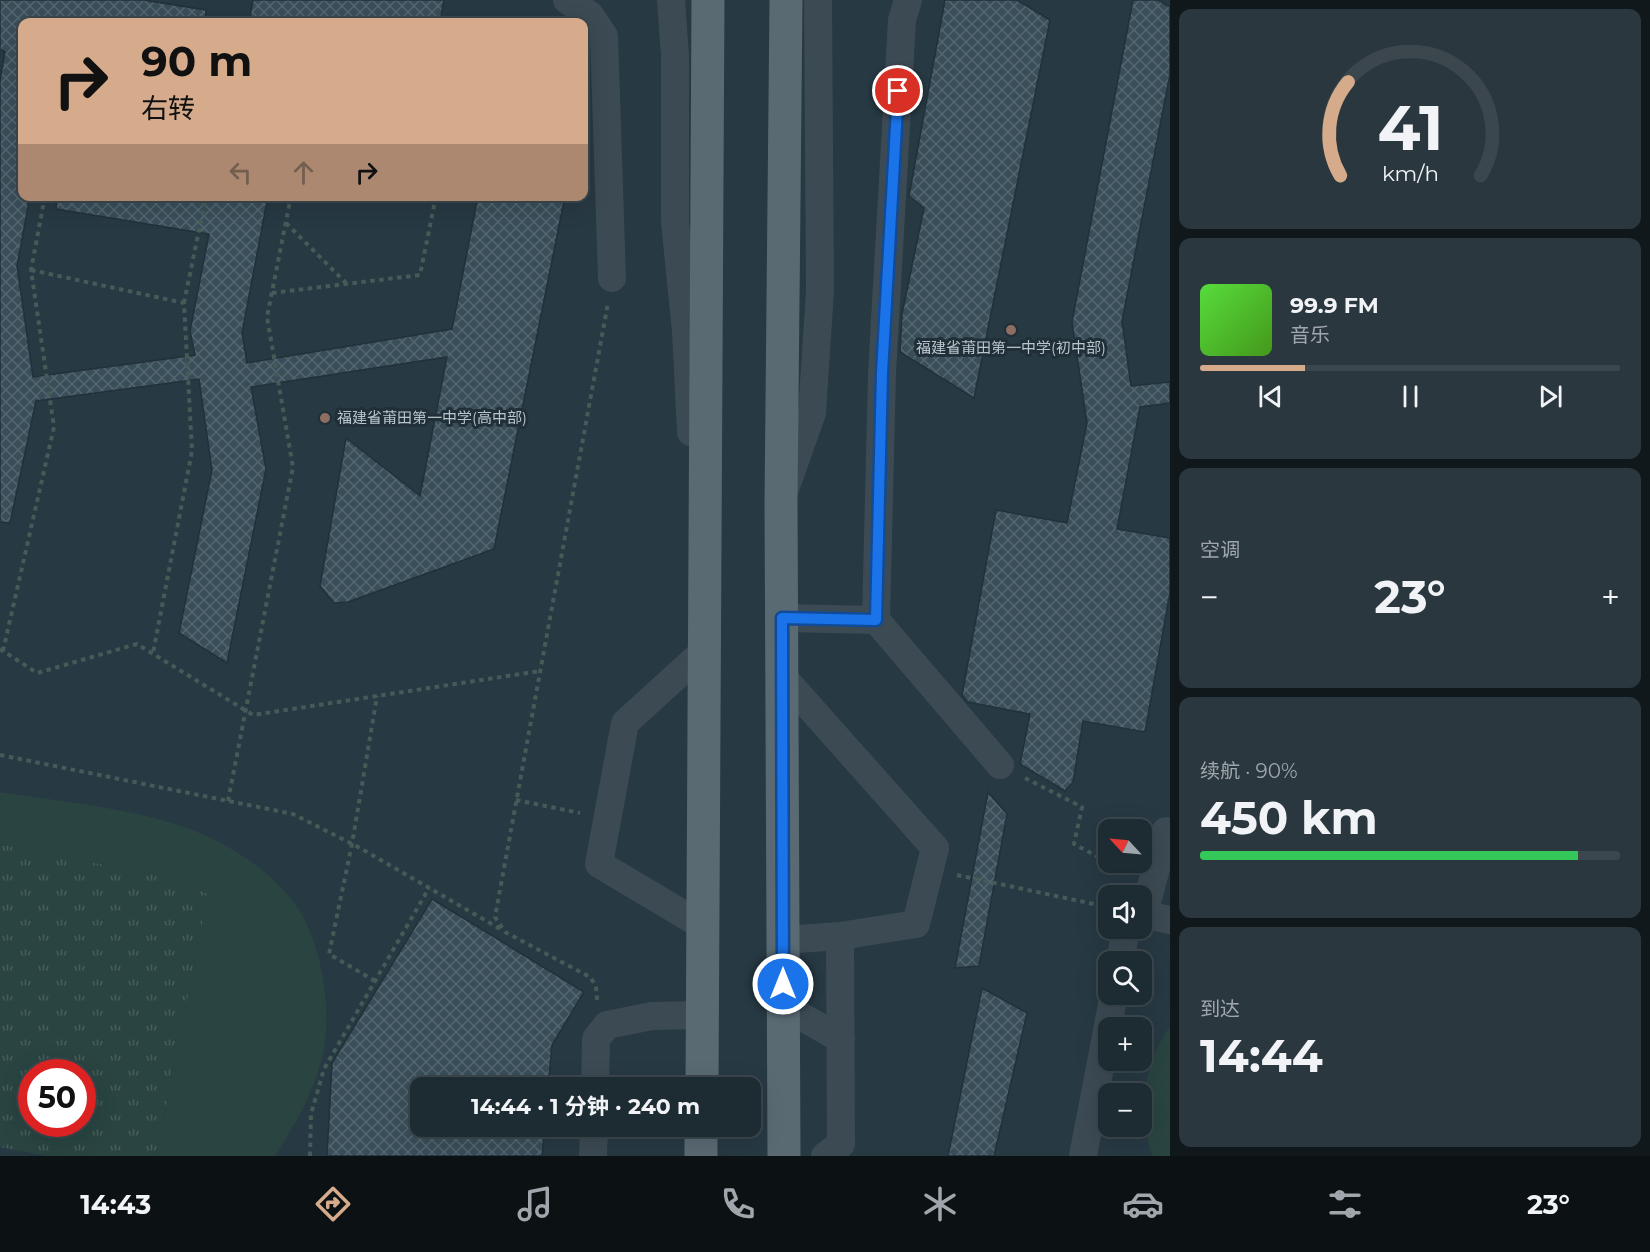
<!DOCTYPE html>
<html lang="zh">
<head>
<meta charset="utf-8">
<style>
	:root { --surface:#1d2b32; --page:#2a373e; --text:#f1f3f6; --muted:#a0a7ac; --line:#3b474d; --accent:#d6ab8b }
	body { margin:0; font-family:Montserrat,"Noto Sans SC",sans-serif; background:var(--page); color:var(--text); height:100vh; display:flex; flex-direction:column; font-size:22px; white-space:nowrap }
	* { box-sizing:border-box; margin:0 }
	p { font-size:20px; color:var(--muted) }
	.icon { flex:none; width:33px; height:33px; fill:none; stroke:currentColor; stroke-width:2; stroke-linecap:round; stroke-linejoin:round }
	.map { position:relative; flex:1; overflow:hidden }
	.side { display:flex; flex-direction:column; gap:9px; padding:9px; background:#10181c; width:480px }
	.side>* { flex:none }
	.top-card { position:absolute; left:18px; top:18px; width:570px; height:183px; border-radius:12px; box-shadow:0 6px 24px #0002,0 0 0 2px var(--line); background:#d6ab8b; color:#111; overflow:hidden }
	.needle { width:39px; rotate:296deg }
	.fabs { position:absolute; left:1098px; top:819px; display:grid; gap:12px }
	.fabs a { display:grid; place-items:center; width:54px; height:54px; border-radius:12px; background:var(--surface); box-shadow:0 6px 24px #0002,0 0 0 2px var(--line); font-size:30px }
	.speed { position:absolute; left:18px; top:1059px; display:flex; gap:12px; font-size:30px; font-weight:700; text-align:center }
	.speed>* { display:grid; place-content:center; width:78px; height:78px; border-radius:50%; background:var(--surface); box-shadow:0 6px 24px #0002,0 0 0 2px var(--line); line-height:1 }
	.speed .limit { border:9px solid #d22; background:#fff; color:#111 }
	.pin { position:absolute; display:grid; place-items:center; width:51px; height:51px; color:#fff; margin:-26px; border:3px solid #fff; border-radius:50%; box-shadow:0 2px 6px #0007 }
	.me { position:absolute; width:66px; margin:-33px; rotate:0deg; stroke-linejoin:round; filter:drop-shadow(0 0 4px #0008) }
	.turn { display:flex; align-items:center; gap:21px; height:126px; padding:0 24px; font-size:27px }
	.turn .icon { width:78px; height:78px; stroke-width:2.5 }
	.turn b { display:block; font-size:42px; line-height:51px }
	.lanes { display:flex; align-items:center; height:57px; padding:0 24px; background:#0003; justify-content:center; gap:30px; direction:ltr }
	.lanes .off { opacity:.35 }
	.big { font-size:45px; font-weight:700; line-height:1.1 }
	.side .widget { flex:1; display:flex; flex-direction:column; justify-content:center; gap:9px; min-width:0; padding:0 21px; border-radius:12px; background:var(--page) }
	.side .dial { align-items:center; gap:0 }
	.dial svg { height:156px; overflow:visible; fill:none; stroke:var(--line); stroke-width:7; stroke-linecap:round; text-anchor:middle }
	.dial text { fill:var(--text); stroke:none }
	.song { display:flex; align-items:center; gap:18px }
	.cover { width:72px; height:72px; border-radius:9px; background:linear-gradient(135deg,hsl(110 70% 55%),hsl(100 70% 35%)) }
	.played { height:6px; border-radius:3px; background:linear-gradient(90deg,var(--accent) 25%,var(--line) 25%) }
	.keys { display:flex; justify-content:space-around; direction:ltr }
	.heat { display:flex; justify-content:space-between; align-items:center; font-size:33px; direction:ltr }
	.charge { height:9px; border-radius:4px; background:linear-gradient(90deg,#34c759 90%,var(--line) 0) }
	.trip { position:absolute; left:410px; top:1077px; width:351px; height:60px; border-radius:12px; background:var(--surface); box-shadow:0 6px 24px #0002,0 0 0 2px var(--line); font-weight:700; line-height:60px; text-align:center }
	.dock { display:flex; height:96px; justify-content:space-around; align-items:center; background:#0c1114; color:var(--muted) }
	.dock .icon { width:42px; height:42px }
	.dock .selected { color:var(--accent) }
	.dock b { font-size:27px; color:var(--text) }
	main { display:flex; flex:1; min-height:0 }
	.map>svg:first-child { display:block }
	.grass { fill:url(#grass-tufts); fill-rule:evenodd }
	.park { fill:#294441 }
	.building { fill:url(#building-cross-hatch); stroke:#22313a; stroke-width:1.5 }
	.lines { fill:none; stroke-linecap:round; stroke-linejoin:round }
	.path { stroke:#435c58; stroke-width:4; stroke-dasharray:4.5 4.5; stroke-linecap:butt }
	.minor { stroke:#3c4a53; stroke-width:28 }
	.major { stroke:#5a6a73; stroke-width:33 }
	.route-casing { stroke:#114b97; stroke-width:15 }
	.route { stroke:#1a73e8; stroke-width:10 }
	.education-dot { fill:#8d6e63; stroke:#202f38; stroke-width:2 }
	.labels { text-anchor:middle; stroke-width:6; stroke-linejoin:round; paint-order:stroke }
	.poi-label { font-size:15px; fill:#b9c5cd; stroke:#202f38 }
</style>
</head>
<body>
<main>
<div class="map">
<svg width="1170" height="1156" viewBox="0 0 1170 1156">
	<defs>
		<pattern id="grass-tufts" width="24" height="20" patternUnits="userSpaceOnUse" patternTransform="scale(1.5)"><rect width="24" height="20" fill="#294441"/><path d="M3 7l-1-3M5 7V3M7 7l1-3M15 17l-1-3M17 17v-4M19 17l1-3" fill="none" stroke="#465e5b"/></pattern>
		<pattern id="building-cross-hatch" width="8" height="8" patternUnits="userSpaceOnUse" patternTransform="scale(1.5)"><rect width="8" height="8" fill="#394e59"/><path d="M0 0l8 8M0 8l8-8" fill="none" stroke="#546670"/></pattern>
	</defs>
	<rect width="100%" height="100%" fill="#273943"/>
	<!-- grass -->
	<path class="grass" d="M0 844 167 877 209 894 156 1156H47L0 1147ZM32 1072H82V1124H32Z"/>
	<!-- park -->
	<path class="park" d="M0 792C57 801 131 808 184 827 225 841 268 868 295 904 323 942 334 1017 321 1062 312 1096 294 1126 275 1156H156L208 894 167 877 0 844Z
		M1170 1026V1156H1152C1138 1112 1142 1065 1170 1026Z"/>
	<!-- building -->
	<path class="building" d="M0 0H143L206 10 205 22H22V196H30L17 266 33 377 195 355 190 331 209 234 56 209 57 196H268L242 333 247 363 452 329 478 196H565L494 549 348 602 334 603 320 586 346 438 420 496 447 357 251 387 266 469 227 663 179 633 212 470 199 379 36 401 10 523 0 522V80L5 52 0 49Z
		M253 0H444L440 22H249Z
		M945 0H1017L1050 20 974 398 900 352 902 314 924 208 909 196Z
		M1133 0H1158L1170 7V74L1122 321 1131 386 1170 382V403L1140 407 1117 529 1170 538V592L1145 732 1083 721 1073 782 1065 791 1020 764 1030 714 968 702 962 695 996 510 1067 523 1087 423 1072 322Z
		M988 792 1007 814 979 966 955 968Z
		M432 899 584 992 552 1045 548 1088H420V1126H545L542 1156H327L332 1063Z
		M982 988 1027 1013 994 1156H948Z"/>
	<g class="lines">
		<!-- path -->
		<path class="path" d="M286 223 346 283
			M31 270 184 303 192 451 153 653
			M272 293 420 275 436 196
			M184 303 206 196
			M0 649 37 673 137 644 253 715 540 671
			M3 651 54 427 31 270 45 196
			M0 755 293 814 360 848 502 930
			M1025 778 1082 807 1074 844 1126 872
			M516 800 580 813
			M228 801 293 467 267 317 291 196
			M957 875 1108 907
			M375 981 329 954 352 844 377 696
			M597 1000 596 986 590 977 505 932 495 917 608 303
			M310 1156 311 1114 324 1069 429 888"/>
		<!-- minor -->
		<path class="minor" d="M567 0 590 15 604 36 612 278
			M671 0 675 55V222L686 331 691 432
			M908 0 902 20 882 373 876 620 1000 765
			M785 489 812 413 820 291 818 0
			M782 618 876 620
			M782 676 935 848 916 924 840 936 841 1144 825 1156
			M1142 903 1148 898 1166 831
			M1142 914 1170 920
			M703 926 599 864 625 723 704 651
			M783 940 840 936
			M1120 962 1126 928
			M783 1006 841 1039
			M595 1088 596 1039 607 1025 652 1016 702 1015
			M593 1156 594 1126
			M1083 1156 1114 994"/>
		<!-- major -->
		<path class="major" d="M702 1088 708 0
			M701 1156V1126
			M784 1156 781 502 786 0"/>
	</g>
	<g class="lines">
		<!-- route casing -->
		<g class="route-casing">
			<path id="route" d="M783 984 782 618 876 620 882 373 898 91"/>
		</g>
		<!-- route -->
		<use href="#route" class="route"/>
	</g>
	<!-- markers -->
	<g class="education-dot">
		<circle cx="1011" cy="330" r="6"/>
		<circle cx="325" cy="418" r="6"/>
	</g>
	<g class="labels">
		<!-- poi labels -->
		<g class="poi-label">
			<text x="1011" y="353">福建省莆田第一中学(初中部)</text>
			<text x="337" y="423" text-anchor="start">福建省莆田第一中学(高中部)</text>
		</g>
	</g>
</svg>
<div class="fabs">
<a><svg class="needle" viewBox="-14 -14 28 28"><path d="M0-13l5 13h-10z" fill="#e53935"/><path d="M0 13l5-13h-10z" fill="#a0a7ac"/></svg></a>
<a><svg class="icon" aria-label="sound" viewBox="0 0 24 24"><path d="M4 9h4l5-4v14l-5-4H4zM17 9q2 3 0 6"/></svg></a>
<a><svg class="icon" aria-label="search" viewBox="0 0 24 24"><circle cx="10" cy="10" r="6"/><path d="M15 15l6 6"/></svg></a>
<a>+</a>
<a>−</a>
</div>
<div class="speed"><div class="limit">50</div></div>
<div class="pin" style="left:898px;top:91px;background:#d93025"><svg class="icon" aria-label="arrive" viewBox="0 0 24 24"><path d="M6 21V4h12l-3 4 3 4H6"/></svg></div>
<svg class="me" style="left:783px;top:984px" viewBox="-20 -20 40 40"><circle r="17" fill="#1a73e8" stroke="#fff" stroke-width="3"/><path d="M0-11L8 9 0 5-8 9z" fill="#fff"/></svg>
<div class="trip">14:44 · 1 分钟 · 240 m</div>
<div class="top-card">
<div class="turn"><svg class="icon" aria-label="right" viewBox="0 0 24 24"><path d="M7 20v-9h11M14 6l5 5-5 5"/></svg><div><b>90 m</b>右转</div></div>
<div class="lanes"><svg class="icon off" aria-label="left" viewBox="0 0 24 24"><path d="M17 20v-9H6M10 6l-5 5 5 5"/></svg><svg class="icon off" aria-label="ahead" viewBox="0 0 24 24"><path d="M12 20V5M6 11l6-6 6 6"/></svg><svg class="icon" aria-label="right" viewBox="0 0 24 24"><path d="M7 20v-9h11M14 6l5 5-5 5"/></svg></div>
</div>
</div>
<section class="side">
<div class="widget dial"><svg viewBox="0 0 100 80">
<path d="M14 69A42 42 0 1 1 86 69"/>
<path d="M14 69A42 42 0 0 1 18 21" stroke="#d6ab8b"/>
<text x="50" y="56" font-size="32" font-weight="700">41</text>
<text x="50" y="72" font-size="11">km/h</text>
</svg></div>
<div class="widget">
<div class="song"><i class="cover"></i><div><b>99.9 FM</b><p>音乐</p></div></div>
<div class="played"></div>
<div class="keys"><svg class="icon" aria-label="previous" viewBox="0 0 24 24"><path d="M18 5L8 12l10 7zM5 5v14"/></svg><svg class="icon" aria-label="pause" viewBox="0 0 24 24"><path d="M8 5v14M16 5v14"/></svg><svg class="icon" aria-label="next" viewBox="0 0 24 24"><path d="M6 5l10 7-10 7zM19 5v14"/></svg></div>
</div>
<div class="widget"><p>空调</p>
<div class="heat"><a>−</a><b class="big">23°</b><a>+</a></div>
</div>
<div class="widget"><p>续航 · 90%</p><b class="big">450 km</b><div class="charge"></div></div>
<div class="widget"><p>到达</p><b class="big">14:44</b></div>
</section>
</main>
<nav class="dock">
<b>14:43</b>
<svg class="icon selected" aria-label="directions" viewBox="0 0 24 24"><path d="M12 3l9 9-9 9-9-9zM9 14v-3h6M13 9l2 2-2 2"/></svg>
<svg class="icon" aria-label="music" viewBox="0 0 24 24"><path d="M9 18V5l10-2v13"/><circle cx="6" cy="18" r="3"/><circle cx="16" cy="16" r="3"/></svg>
<svg class="icon" aria-label="phone" viewBox="0 0 24 24"><path d="M5 4h4l2 5-3 2q2 4 5 5l2-3 5 2v4C11 20 4 13 5 4z"/></svg>
<svg class="icon" aria-label="climate" viewBox="0 0 24 24"><path d="M12 3v18M4 7l16 10M4 17L20 7"/></svg>
<svg class="icon" aria-label="car" viewBox="0 0 24 24"><path d="M5 17H2v-5l4-1 3-4h7l3 4 3 1v5h-3M9 17h6M6 11h13"/><circle cx="7" cy="17" r="2"/><circle cx="17" cy="17" r="2"/></svg>
<svg class="icon" aria-label="filters" viewBox="0 0 24 24"><path d="M4 7h16M4 17h16"/><circle cx="9" cy="7" r="2"/><circle cx="15" cy="17" r="2"/></svg>
<b>23°</b>
</nav>
</body>
</html>
